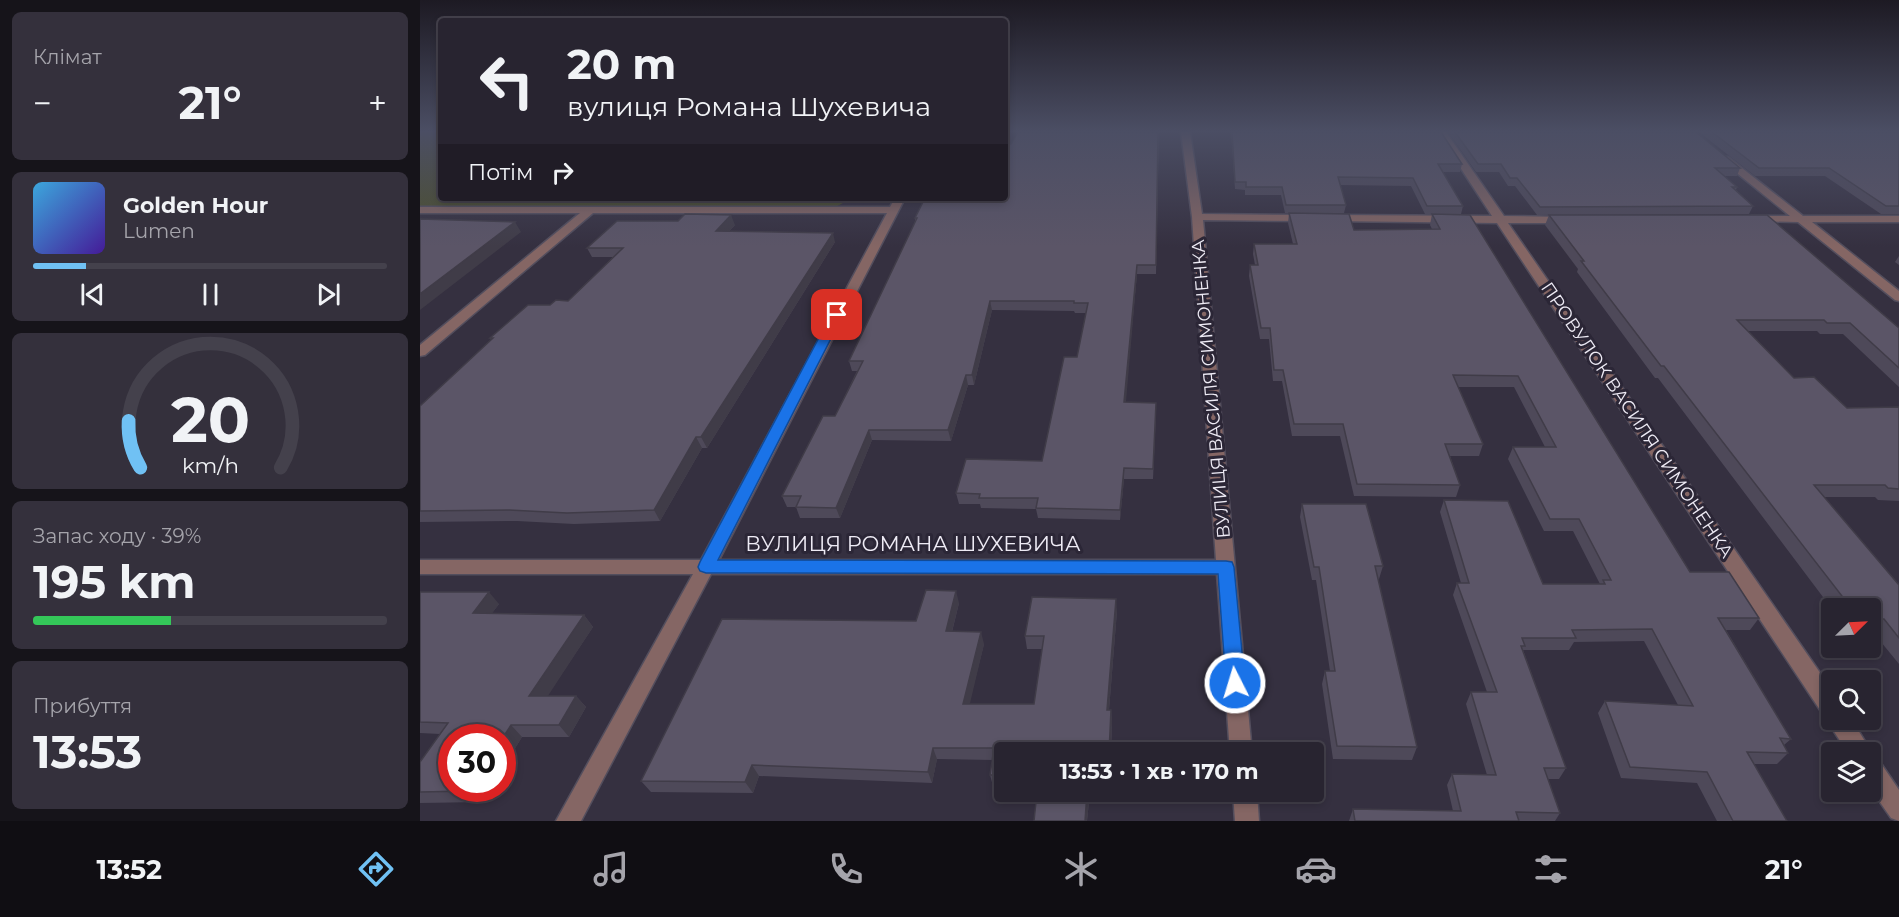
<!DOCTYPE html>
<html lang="uk">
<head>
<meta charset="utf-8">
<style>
	:root { --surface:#282430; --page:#34303c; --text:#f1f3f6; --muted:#a5a4ab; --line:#44414c; --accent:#70c1f4 }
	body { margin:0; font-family:Montserrat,sans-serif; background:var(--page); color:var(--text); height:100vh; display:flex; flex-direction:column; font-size:22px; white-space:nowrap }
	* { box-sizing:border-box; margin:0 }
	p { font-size:20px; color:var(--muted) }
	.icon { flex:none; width:33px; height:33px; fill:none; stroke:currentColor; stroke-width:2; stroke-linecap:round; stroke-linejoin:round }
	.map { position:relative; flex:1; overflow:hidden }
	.side { display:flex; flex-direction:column; gap:12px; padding:12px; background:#16141a; width:420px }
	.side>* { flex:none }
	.banner { position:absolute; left:18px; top:18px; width:570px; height:183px; border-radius:6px; box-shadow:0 3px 9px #0003,0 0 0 2px var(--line); background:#282430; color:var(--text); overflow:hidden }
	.needle { width:39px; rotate:66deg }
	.tools { position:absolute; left:1401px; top:598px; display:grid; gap:12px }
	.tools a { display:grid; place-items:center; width:60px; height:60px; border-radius:6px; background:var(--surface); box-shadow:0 3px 9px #0003,0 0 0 2px var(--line); font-size:30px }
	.speed { position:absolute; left:18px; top:724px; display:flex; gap:12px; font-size:30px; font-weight:700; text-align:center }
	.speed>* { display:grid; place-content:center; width:78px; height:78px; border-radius:50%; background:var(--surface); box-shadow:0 3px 9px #0003,0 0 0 2px var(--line); line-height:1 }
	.speed .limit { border:9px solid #d22; background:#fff; color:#111 }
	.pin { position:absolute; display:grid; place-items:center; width:51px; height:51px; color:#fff; margin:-26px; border-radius:12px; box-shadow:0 3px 9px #0006 }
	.me { position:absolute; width:66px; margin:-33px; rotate:355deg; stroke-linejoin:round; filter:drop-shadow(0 0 4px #0008) }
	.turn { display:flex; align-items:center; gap:21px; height:126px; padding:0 30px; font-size:27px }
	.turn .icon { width:78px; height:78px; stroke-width:2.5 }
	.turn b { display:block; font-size:42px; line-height:51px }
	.then { display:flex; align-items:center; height:57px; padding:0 30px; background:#0003; gap:12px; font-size:22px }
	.big { font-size:45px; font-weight:700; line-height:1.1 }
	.side .tile { flex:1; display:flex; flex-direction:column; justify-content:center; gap:9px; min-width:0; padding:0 21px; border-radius:9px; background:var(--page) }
	.side .dial { align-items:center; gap:0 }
	.dial svg { height:156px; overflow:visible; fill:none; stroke:var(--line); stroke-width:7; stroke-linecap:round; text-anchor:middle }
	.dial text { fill:var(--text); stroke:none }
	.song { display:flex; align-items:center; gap:18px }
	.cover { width:72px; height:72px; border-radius:9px; background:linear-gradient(135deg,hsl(200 70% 55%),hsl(260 70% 35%)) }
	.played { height:6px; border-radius:3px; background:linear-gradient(90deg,var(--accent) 15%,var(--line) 15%) }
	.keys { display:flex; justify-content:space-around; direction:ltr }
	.heat { display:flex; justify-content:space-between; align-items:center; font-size:33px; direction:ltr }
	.charge { height:9px; border-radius:4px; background:linear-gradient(90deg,#34c759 39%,var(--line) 0) }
	.trip { position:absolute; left:574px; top:742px; width:330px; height:60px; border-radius:6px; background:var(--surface); box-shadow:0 3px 9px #0003,0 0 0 2px var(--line); font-weight:700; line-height:60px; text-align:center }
	.dock { display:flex; height:96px; justify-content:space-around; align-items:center; background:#100e13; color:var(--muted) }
	.dock .icon { width:42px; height:42px }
	.dock .selected { color:var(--accent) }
	.dock b { font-size:27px; color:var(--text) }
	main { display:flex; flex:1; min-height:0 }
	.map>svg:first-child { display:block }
	.green { fill:#4c4f2a }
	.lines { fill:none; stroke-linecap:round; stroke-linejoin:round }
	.minor-casing { stroke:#534e5d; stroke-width:3 }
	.minor { fill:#856664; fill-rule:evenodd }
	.wall { fill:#4e4959 }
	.shaded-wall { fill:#403c48 }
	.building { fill:#5b5567; stroke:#403c48; stroke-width:1.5 }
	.route { fill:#1a73e8; stroke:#114b97; stroke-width:1.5 }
	.labels { text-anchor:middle; stroke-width:6; stroke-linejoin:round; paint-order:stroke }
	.street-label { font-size:18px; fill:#eeebf5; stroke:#2b2636 }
	.near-street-label { font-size:21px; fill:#eeebf5; stroke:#2b2636 }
</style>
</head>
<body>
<main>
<section class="side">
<div class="tile"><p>Клімат</p>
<div class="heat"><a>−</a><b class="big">21°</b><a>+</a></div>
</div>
<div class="tile">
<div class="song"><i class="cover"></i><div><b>Golden Hour</b><p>Lumen</p></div></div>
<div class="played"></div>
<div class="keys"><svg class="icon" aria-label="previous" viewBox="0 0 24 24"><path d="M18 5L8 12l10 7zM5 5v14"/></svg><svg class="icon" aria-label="pause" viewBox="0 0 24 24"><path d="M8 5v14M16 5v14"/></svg><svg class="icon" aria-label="next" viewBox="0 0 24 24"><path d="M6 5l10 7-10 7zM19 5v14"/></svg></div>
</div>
<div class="tile dial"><svg viewBox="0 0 100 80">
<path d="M14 69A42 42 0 1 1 86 69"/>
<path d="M14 69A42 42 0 0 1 8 45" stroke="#70c1f4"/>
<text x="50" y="56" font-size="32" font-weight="700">20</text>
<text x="50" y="72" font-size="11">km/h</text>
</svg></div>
<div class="tile"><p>Запас ходу · 39%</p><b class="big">195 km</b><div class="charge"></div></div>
<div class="tile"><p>Прибуття</p><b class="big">13:53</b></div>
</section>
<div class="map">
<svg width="1479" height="821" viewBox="0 0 1479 821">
	<rect width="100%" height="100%" fill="#353040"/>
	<!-- green -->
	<path class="green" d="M0 132H21V198H432L410 210H0Z"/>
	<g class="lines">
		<!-- minor casing -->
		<g class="minor-casing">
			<path id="minor" d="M761 132H770L782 214 888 215 893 218 888 221 783 220 832 753H810L797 574H291L161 821H136L273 574H0V560H281L467 213H173L5 355 0 356V345L160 213H0V207H470L475 198H485L299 560H796L772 217Z
				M1017 132H1026L1084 216 1146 217 1151 220 1146 223H1088L1412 690V720H1432L1452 753 1451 756 1458 759 1479 790V821L1471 818 1450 788V753H1428L1411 727 1409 718 1404 716 1077 223 912 221 907 218 912 215 1072 216Z
				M1302 157H1308L1383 216H1479V222H1392L1479 291V301L1475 300 1378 222 1328 221V217L1332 216H1370L1302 161Z
				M813 792H837L839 821H815Z"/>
		</g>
		<!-- minor -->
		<use href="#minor" class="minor"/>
	</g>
	<!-- wall -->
	<path class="wall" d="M739 132 736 274H717L705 402 736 413 733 479H704L700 520 618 518 616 509 561 508 560 504H539L536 493 622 461 657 357 666 313H655L654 311 572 310 554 385H548L531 441 452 440 420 518H380L376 507H367L362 496 415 416 437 371H432L429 361 495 222V218L591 144Z
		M811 132H1021L1042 164 1040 172H1023L1043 206 1041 214H1005L991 186 920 185 926 205 924 213H865L861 195H825V190L815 189Z
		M1028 132H1276L1320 168 1317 176H1304L1317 187 1316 190 1333 206 1329 214 1117 215 1095 186H1088L1079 172H1056Z
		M1279 132H1479V214H1461L1405 176H1335Z
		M869 213 934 230 1012 229 1010 225 1012 214 1270 572 1339 618 1330 630H1306L1371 739 1364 745 1368 753 1357 764H1334L1367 821H1297L1277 783 1201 778 1178 713 1185 701 1258 705 1224 641 1154 642 1149 650H1103L1146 768 1139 779H1128L1140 813 1135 821H929L933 809 1033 811 1027 785 1032 774 1067 775 1046 704 1051 692H1067L1033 595 1037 583H1041L1020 512 1024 500 1123 584H1180L1153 531H1124L1088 459 1093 447H1125L1094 387H1038L1063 444 1059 456H1030L1040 485 1036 497 934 496 920 436H872L862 381H853L849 339H840L829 276 830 265H835L833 254 834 244H873L868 223Z
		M1129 215 1479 328V387L1423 334H1400L1397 331H1328L1374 378 1427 408 1479 407V501L1458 500 1455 497H1404L1479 585V664L1452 631H1450V609H1412L1238 378H1235L1157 272 1158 269 1125 225Z
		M315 225 308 232 415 242 287 448H282L240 521 154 524 97 521 0 522V406L71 340 70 338 130 305 148 301 193 257H172L167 248Z
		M1479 256V265L1475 262Z
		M882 504 963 566 959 579H958L997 747 992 760 913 759 902 684 905 671H910L896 580H892L880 517Z
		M0 592 79 604 72 613 164 615 173 627 127 696H156L166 707 149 737H102L82 769V738L32 789H70L62 802 0 803V762L20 734 0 733Z
		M539 603 532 632 564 644 549 704H614L622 649H607L605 636 697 611 689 710H691L692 722 691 753H585V786H573L570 775 573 760 517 759 512 783 339 776 333 793 231 792 221 781 496 621Z
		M607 792H670L667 821 616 802H609Z"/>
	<!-- shaded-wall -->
	<path class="shaded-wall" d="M311 215 315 225 299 241 296 231Z
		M95 222 101 232 0 310V294Z
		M413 233 415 242 287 448 281 437Z
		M717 265V274L705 413 704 402Z
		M570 301 572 310 554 385 552 375Z
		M546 375 548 385 531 441 528 430Z
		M449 430 452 440 420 518 416 508Z
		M276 437 282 448 240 521 234 510Z
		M704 468V479L700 520V510Z
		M536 591 539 603 529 643 526 631Z
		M69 592 79 604 63 625 53 613Z
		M696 599 697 611 688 722 687 710Z
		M164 615 173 627 120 708 109 696Z
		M561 632 564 644 547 716 543 704Z
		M156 696 166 707 149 737 139 725Z
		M691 710 692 722 691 753H689Z
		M91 725 102 737 82 769V739Z
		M513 748 517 759 512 783 508 772Z
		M332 765 339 776 333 793 325 782Z
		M51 789H70L62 802 49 791Z
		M667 792H670L667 821H665Z"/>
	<!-- building -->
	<path class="building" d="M598 132H738L736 265H717L704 402 736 403 733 469 704 468 700 510 616 508 618 498H559L560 494 536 493 546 459 622 461 644 357H657L668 303H654V301H570L552 375H546L528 430H449L416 508 376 507 381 496H362L403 416H415L443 361H429L497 218H495L505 198H585V143L591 144Z
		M812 132H1021L1042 164H1018L1043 206H1007L993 178 918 177 926 205H866L862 187H826V182H815Z
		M1035 132H1276L1320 168H1295L1317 187H1312L1333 206 1120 207 1097 178H1090L1081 164H1058Z
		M1292 132H1479V206H1466L1409 168H1339Z
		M869 213 929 214 934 230 1020 229 1012 214 1050 215 1270 572H1309L1339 618H1298L1371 739 1360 738 1368 753 1327 752 1367 821H1313L1287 772 1210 767 1185 701 1273 706 1232 629 1152 630 1156 638H1102L1105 646H1101L1146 768H1124L1140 813 1096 812 1099 821H935L933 809 1041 811 1032 774 1076 775 1051 692H1077L1037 583H1049L1024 500 1088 501 1123 584H1185L1183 580H1191L1159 519H1130L1093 447H1136L1098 376 1033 375 1063 444H1025L1040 485 937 484 923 424H874L863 370H854L850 328H841L830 265H838L834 244H877Z
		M265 214 311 215 296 231 413 233 281 437H276L234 510 147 513 89 510 0 511V406L73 338H70L108 305H130L136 300 148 301 203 248H167L197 221H258Z
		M1129 215H1347L1479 328V368L1430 323H1407L1404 320H1317L1374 378 1394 377 1427 408 1479 407V489L1468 488 1465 485H1394L1479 585V638L1464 619H1450V609H1432L1244 366H1241L1161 261H1164Z
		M0 219 95 222 0 294Z
		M882 504H946L963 566H955L997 747 917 746 905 671H915L899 567H894Z
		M506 590 536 591 526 631 561 632 543 704H614L624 636H605L612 597 696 599 687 710H691L689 753H585V775H570L574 748H513L508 772 332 765 325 782 221 781 302 619 496 621Z
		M0 592H69L53 613 164 615 109 696H156L139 725H91L82 739V738H32V789H51L49 791 0 792V762L28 723 0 722Z
		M617 792H667L665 821H614Z"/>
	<!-- sky -->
	<linearGradient id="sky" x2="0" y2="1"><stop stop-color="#1d1a23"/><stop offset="0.53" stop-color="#4b4e64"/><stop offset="1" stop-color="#4b4e64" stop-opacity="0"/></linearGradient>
	<rect width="1479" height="247" fill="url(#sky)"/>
	<!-- route -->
	<path class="route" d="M417 312 423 315 298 560 806 561 812 562 814 567 825 683 822 689 815 692 809 689 806 683 798 574 286 573 280 571 278 567 280 562 411 315Z"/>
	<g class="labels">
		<!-- street labels -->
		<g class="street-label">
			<text transform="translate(791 389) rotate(-95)" y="6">ВУЛИЦЯ ВАСИЛЯ СИМОНЕНКА</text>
			<text transform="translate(1217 420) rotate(56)" y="6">ПРОВУЛОК ВАСИЛЯ СИМОНЕНКА</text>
		</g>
		<!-- near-street labels -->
		<g class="near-street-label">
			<text x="493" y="551">ВУЛИЦЯ РОМАНА ШУХЕВИЧА</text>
		</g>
	</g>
</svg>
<div class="tools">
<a><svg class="needle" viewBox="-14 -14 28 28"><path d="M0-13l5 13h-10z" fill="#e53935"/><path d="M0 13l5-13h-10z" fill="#a5a4ab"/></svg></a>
<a><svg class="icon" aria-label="search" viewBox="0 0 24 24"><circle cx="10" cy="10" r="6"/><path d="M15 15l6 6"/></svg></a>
<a><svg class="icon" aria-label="layers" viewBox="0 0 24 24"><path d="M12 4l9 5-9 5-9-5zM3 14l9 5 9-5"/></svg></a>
</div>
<div class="speed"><div class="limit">30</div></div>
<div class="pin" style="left:417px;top:315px;background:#d93025"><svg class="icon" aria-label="arrive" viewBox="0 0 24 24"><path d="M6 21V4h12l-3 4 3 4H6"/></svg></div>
<svg class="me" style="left:815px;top:683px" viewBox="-20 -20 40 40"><circle r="17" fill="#1a73e8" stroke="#fff" stroke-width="3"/><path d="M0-11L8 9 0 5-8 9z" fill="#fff"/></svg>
<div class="trip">13:53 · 1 хв · 170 m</div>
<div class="banner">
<div class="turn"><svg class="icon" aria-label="left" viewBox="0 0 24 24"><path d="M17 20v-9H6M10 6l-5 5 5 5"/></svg><div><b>20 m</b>вулиця Романа Шухевича</div></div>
<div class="then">Потім<svg class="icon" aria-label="right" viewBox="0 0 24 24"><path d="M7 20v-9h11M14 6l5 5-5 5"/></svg></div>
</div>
</div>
</main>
<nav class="dock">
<b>13:52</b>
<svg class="icon selected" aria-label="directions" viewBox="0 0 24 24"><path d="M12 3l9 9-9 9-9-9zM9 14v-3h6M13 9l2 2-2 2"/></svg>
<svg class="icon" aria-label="music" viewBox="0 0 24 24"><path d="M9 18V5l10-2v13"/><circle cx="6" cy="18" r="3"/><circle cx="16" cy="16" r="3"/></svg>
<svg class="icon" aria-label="phone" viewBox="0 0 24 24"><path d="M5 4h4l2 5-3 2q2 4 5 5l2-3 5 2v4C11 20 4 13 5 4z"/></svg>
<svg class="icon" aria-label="climate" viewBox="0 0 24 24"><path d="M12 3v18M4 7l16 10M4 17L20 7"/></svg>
<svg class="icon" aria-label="car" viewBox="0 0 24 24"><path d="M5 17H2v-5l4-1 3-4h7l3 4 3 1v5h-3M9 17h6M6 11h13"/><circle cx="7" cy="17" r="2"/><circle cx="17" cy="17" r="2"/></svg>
<svg class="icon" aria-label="filters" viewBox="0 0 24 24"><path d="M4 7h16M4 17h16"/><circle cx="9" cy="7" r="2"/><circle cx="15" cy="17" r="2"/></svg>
<b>21°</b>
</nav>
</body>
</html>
